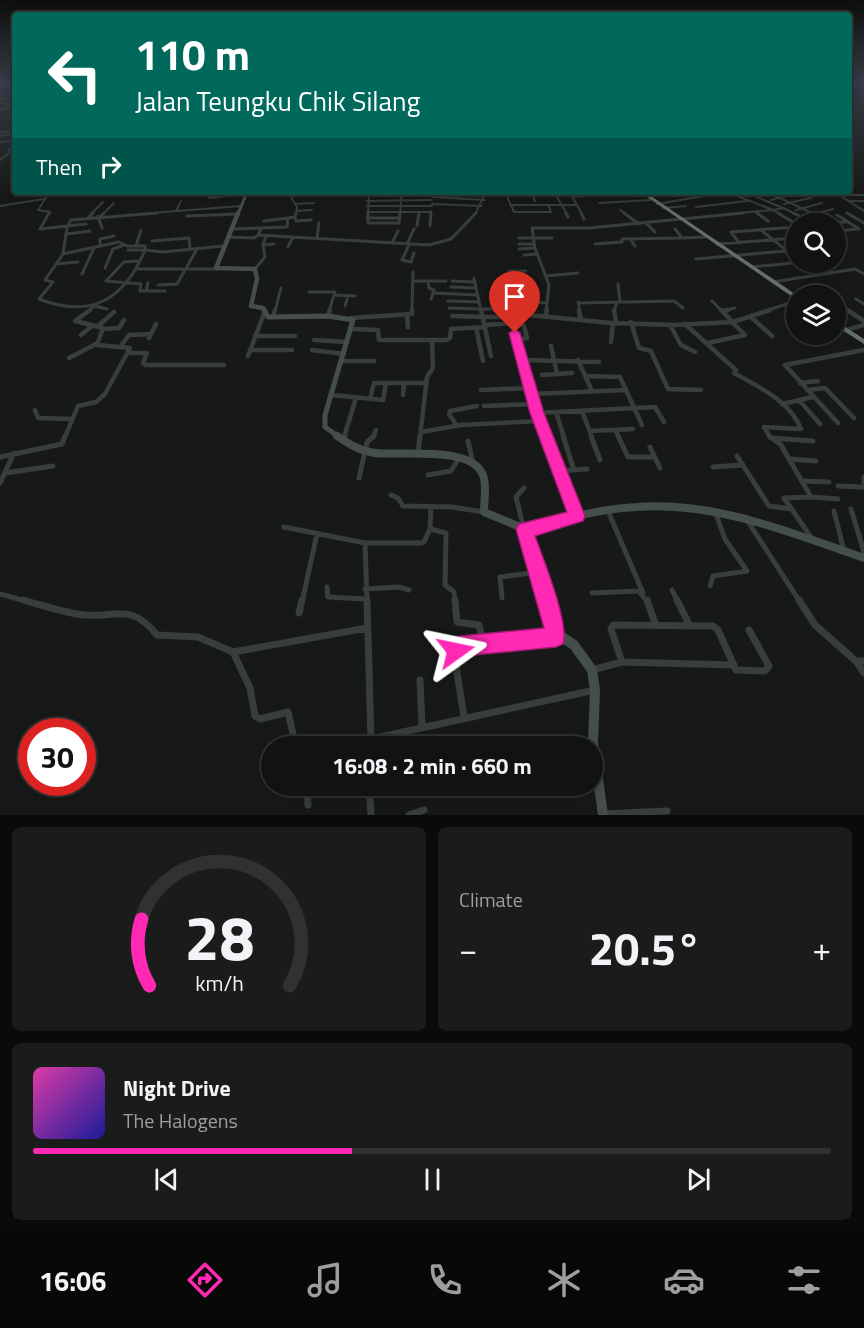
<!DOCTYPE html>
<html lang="en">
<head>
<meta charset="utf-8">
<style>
	:root { --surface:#111312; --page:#1a1c1b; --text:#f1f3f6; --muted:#9c9e9f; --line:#303232; --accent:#ff29b3 }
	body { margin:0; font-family:"Titillium Web",sans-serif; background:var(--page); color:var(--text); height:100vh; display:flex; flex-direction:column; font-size:22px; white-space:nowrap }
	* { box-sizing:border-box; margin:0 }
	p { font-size:20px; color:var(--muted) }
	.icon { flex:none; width:33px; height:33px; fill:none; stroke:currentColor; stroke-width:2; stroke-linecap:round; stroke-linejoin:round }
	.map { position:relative; height:815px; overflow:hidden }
	.panel { display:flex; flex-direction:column; gap:12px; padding:12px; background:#090a0a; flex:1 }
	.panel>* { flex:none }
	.hud { position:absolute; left:12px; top:12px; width:840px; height:183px; border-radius:6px; box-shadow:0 3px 15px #0003,0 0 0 2px var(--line); background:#00695c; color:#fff; overflow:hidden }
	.tools { position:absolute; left:786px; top:213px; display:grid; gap:12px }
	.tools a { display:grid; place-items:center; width:60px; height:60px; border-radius:50%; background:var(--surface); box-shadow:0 3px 15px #0003,0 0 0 2px var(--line); font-size:30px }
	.speed { position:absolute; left:18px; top:718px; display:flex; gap:12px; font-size:30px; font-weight:700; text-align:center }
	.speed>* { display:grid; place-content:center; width:78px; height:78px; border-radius:50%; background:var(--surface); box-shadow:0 3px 15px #0003,0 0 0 2px var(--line); line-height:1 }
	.speed .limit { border:9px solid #d22; background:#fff; color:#111 }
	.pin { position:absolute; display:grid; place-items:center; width:51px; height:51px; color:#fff; margin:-62px -26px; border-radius:50% 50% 50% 0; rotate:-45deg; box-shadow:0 0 6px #0007 }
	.pin .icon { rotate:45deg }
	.me { position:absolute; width:66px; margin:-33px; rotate:78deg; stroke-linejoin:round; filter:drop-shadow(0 0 4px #0008) }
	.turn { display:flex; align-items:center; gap:21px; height:126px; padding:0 24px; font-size:27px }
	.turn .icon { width:78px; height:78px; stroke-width:2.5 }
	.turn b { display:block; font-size:42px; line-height:51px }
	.then { display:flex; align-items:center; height:57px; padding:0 24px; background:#0003; gap:12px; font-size:22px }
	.big { font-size:45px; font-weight:700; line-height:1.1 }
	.panel .card { flex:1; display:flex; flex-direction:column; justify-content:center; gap:9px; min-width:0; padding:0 21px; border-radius:9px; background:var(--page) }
	.panel .dial { align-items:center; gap:0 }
	.dial svg { height:156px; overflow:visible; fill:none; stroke:var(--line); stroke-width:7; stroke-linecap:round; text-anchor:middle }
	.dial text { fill:var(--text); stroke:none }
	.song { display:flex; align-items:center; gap:18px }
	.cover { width:72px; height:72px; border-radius:9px; background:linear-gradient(135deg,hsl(320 70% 55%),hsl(240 70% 35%)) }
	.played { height:6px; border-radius:3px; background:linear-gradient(90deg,var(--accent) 40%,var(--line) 40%) }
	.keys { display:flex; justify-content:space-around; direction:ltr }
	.heat { display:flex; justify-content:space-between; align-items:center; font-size:33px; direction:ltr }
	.panel .tiles { flex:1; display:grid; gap:12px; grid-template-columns:1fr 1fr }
	.card:last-child { grid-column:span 2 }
	.trip { position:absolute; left:261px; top:736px; width:342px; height:60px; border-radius:30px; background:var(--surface); box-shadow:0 3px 15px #0003,0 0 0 2px var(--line); font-weight:700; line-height:60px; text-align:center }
	.dock { display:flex; height:96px; justify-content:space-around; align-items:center; background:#070807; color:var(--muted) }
	.dock .icon { width:42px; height:42px }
	.dock .on { color:var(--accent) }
	.dock b { font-size:27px; color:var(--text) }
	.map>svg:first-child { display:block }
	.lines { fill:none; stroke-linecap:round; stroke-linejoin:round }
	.street-far4 { stroke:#383e3b; stroke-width:2 }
	.street-far3 { stroke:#383e3b; stroke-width:3 }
	.street-far2 { stroke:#383e3b; stroke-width:4.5 }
	.street-far1 { stroke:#383e3b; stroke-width:5 }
	.street { stroke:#383e3b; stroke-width:7 }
	.secondary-far5 { stroke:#454f4a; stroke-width:2 }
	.secondary-far4 { stroke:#454f4a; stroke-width:3 }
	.secondary-far3 { stroke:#454f4a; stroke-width:4.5 }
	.secondary-far2 { stroke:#454f4a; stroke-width:5 }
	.secondary-far1 { stroke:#454f4a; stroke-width:8 }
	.secondary { stroke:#454f4a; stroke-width:10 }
	.highway { fill:#637069; fill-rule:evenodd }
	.route { fill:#ff29b3; stroke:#a61b74; stroke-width:1.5 }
</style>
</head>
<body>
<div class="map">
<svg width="864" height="815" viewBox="0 0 864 815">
	<rect width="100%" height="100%" fill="#171918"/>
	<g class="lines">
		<!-- street-far4 -->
		<path class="street-far4" d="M0 86 15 85
			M0 100 15 95
			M0 103 12 105
			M0 110 15 105
			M0 132 15 131
			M0 136 15 134
			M0 142 15 141
			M0 160 14 149 8 150 15 145
			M12 161 15 159
			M849 181 854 184
			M288 192 297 207 296 214
			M531 192 535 201
			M554 192 567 214
			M727 192 773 210 783 208 796 214
			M745 192 783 208
			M767 192 814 214
			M247 193 264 192
			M506 194 514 212H551L548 205
			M506 194 538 192
			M759 194 770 192
			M368 195H433
			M645 195 666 192
			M864 195H839L864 211
			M221 196 212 194 209 198 246 194
			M293 196 330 192
			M433 197 485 200
			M573 197 620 193
			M771 200 801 192
			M367 201 432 200
			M848 201H864
			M599 203 651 200
			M295 204 314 203
			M432 204 482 206
			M657 204 728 192
			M784 204 811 198
			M510 205H577L569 192
			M577 205 582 214
			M0 206 44 199
			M367 206H432
			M696 207 747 201
			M663 208 686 206
			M620 210 626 214
			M796 210 822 203
			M176 211 181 201
			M297 211 312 210
			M367 212H431
			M756 212 759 214
			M847 213 849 214
			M49 214 50 212 38 210 49 193
			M91 214 103 202
			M103 214 114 203
			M139 214 241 206
			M228 214H238
			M368 214 369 192
			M400 214 402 192
			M419 214V212
			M431 214V211
			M475 214 486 192
			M728 214 773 210 780 214
			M814 214 833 209"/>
		<!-- street-far3 -->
		<path class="street-far3" d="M49 213 40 229 86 224
			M368 213V223H399L400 213
			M566 213 568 217
			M581 213 584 219
			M624 213 639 224
			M757 213 768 221
			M778 213 796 224
			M793 213 808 220
			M812 213 814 214
			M847 213 864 223
			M98 216 102 228
			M101 216 104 213
			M187 216 238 214
			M808 216 819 213
			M295 217 296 221 311 220
			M88 218 93 213
			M367 218H400
			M264 221 288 218
			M646 223 655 232
			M821 224 846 222
			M417 226 419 213
			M430 226 431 213
			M67 227 63 254 119 242 127 246H145V250L163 252 223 246
			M67 227 71 220 157 213
			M232 229 287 227 288 218 295 217 296 213
			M261 229 258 235 429 245 451 239 476 213
			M675 229 682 238 706 237
			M761 230 796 258
			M836 231 859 229 837 215
			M67 234 90 231
			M228 237 254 238 258 235
			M317 238 319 223
			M519 238H552
			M630 239 635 246
			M152 241 189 238 190 249
			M392 243 398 231
			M739 243 731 232 796 227
			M407 244 414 229
			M519 244H534
			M595 244 622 242V239L682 238
			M717 244 796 238
			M263 245 274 244
			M409 245 402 260 411 262 414 253
			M100 246V239L114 236
			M136 246 141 230
			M288 247 293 237
			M519 249 535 248
			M63 254 45 280 53 282 39 299C91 319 124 300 145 250H128
			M524 255 538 254
			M696 259 796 250
			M836 260H840
			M138 261 124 262 106 281 141 284 140 291H165
			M802 262 817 273
			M56 264 78 262
			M751 267 803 262
			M105 268 113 249 124 245
			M137 269H217
			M255 269 265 257 263 245 266 236
			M526 271H509L515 285 527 290 530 302 547 303
			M82 274 94 248
			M546 276 578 273
			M474 278 481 311
			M413 281H446
			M428 281 429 288 434 290 431 299
			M452 281 474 282
			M773 282 855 269 864 274
			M618 284 620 302
			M158 285 177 284 197 249
			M451 287 476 288
			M146 291 148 283
			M309 292H335L329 311
			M434 293 478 295
			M335 295 355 296
			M856 299 864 304
			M448 301 479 302
			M712 301 722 311
			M578 302 580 311
			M836 302 850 311
			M578 303 674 301 683 308
			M345 306 348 296
			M449 308 481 309
			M481 309H515L516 311
			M88 311 95 306 107 309
			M275 311 281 288
			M412 311 413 272
			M546 311 549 285 535 248 532 228H589L743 213
			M614 311 617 302
			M722 311 735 308
			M765 311 796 301"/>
		<!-- street-far2 -->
		<path class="street-far2" d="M481 310 491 356
			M579 310 581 320
			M614 310 616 322
			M721 310 733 322
			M847 310 864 321
			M722 311 728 310
			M518 314 611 323 674 325 733 322 770 310
			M407 315 408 327
			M546 315 547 310
			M328 316 330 310
			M452 316 484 317
			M273 317 275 310
			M484 317H518
			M751 317 772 336
			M351 318 412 314V310
			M631 322 639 348 651 351 668 389 701 390
			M732 322 745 335
			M685 324 736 370 734 373C759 387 790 401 801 429L764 427 770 437
			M485 325 520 323 515 310
			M670 325 681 345 695 352
			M98 326 114 312
			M476 327 483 361
			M103 329 119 328 124 320
			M351 329 378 330 379 340H447L450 338 451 329 486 327
			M846 330 864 325
			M515 333 546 437
			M81 335 92 326
			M255 336H295
			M149 338 156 324
			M314 340 347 342
			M517 340 527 338 524 326 520 324
			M611 342 613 323
			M708 343 745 335
			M551 346 557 374
			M120 347 129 335 151 334
			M250 350H292
			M312 350 344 354
			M129 353H147L143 363 145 365H224
			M248 356 265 311
			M69 358 96 344
			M523 360 599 362
			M578 360 592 391
			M342 361H374
			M542 375 572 373
			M586 376 620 377 642 425
			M800 383 818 381
			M481 390 530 388
			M807 390 825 388 854 418
			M532 394 626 390
			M332 395 383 400 386 383
			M403 395 404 383
			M370 399 374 383H427
			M799 400 820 424
			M782 404 813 397
			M484 406 535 404
			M35 410 38 418 71 419
			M582 411 592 437
			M556 412 564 437
			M537 413 655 407 664 422
			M838 423 785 365 864 350
			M457 426 449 414 450 411 477 406
			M615 430 619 437
			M590 431 633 429
			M421 432 461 425 540 421
			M65 437 78 406 96 402 105 394 130 348 97 345 103 328 75 321 90 310
			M344 437 356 398
			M373 437 376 430
			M420 437 427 377 433 368 432 340"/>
		<!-- street-far1 -->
		<path class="street-far1" d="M546 436 577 516
			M563 436 574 470
			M591 436 600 460
			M618 436 628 457H654
			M769 436 781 445 811 497 784 498 813 540
			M344 438 345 436
			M771 438 813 441
			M468 441 473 463
			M650 447 660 468
			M418 454 420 436
			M737 456 769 506 792 509
			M0 457 62 444 65 436
			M789 459 816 461
			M713 467 743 465
			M558 471 587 469
			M5 473 53 466
			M428 475 451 471 459 458
			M864 477V482
			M359 478 367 442 374 436
			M802 481 829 482
			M0 483 14 453
			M838 486 864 487
			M524 488 516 497 524 529
			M391 495 398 498 403 506 452 507 484 512
			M811 497 838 499
			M851 509 864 552
			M608 511 643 593
			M834 511 844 551
			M747 520 800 602
			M284 527 365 543H420L424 542 430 529 431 508
			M430 529 446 533 445 585 454 592 455 602
			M365 543 367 602
			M710 586 713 576 747 571 725 539 715 511
			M327 587 328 597 365 599
			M365 589 399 587 409 590
			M672 590 678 602
			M592 593 639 591 647 602
			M0 594 29 602
			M502 598 500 577 539 572
			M302 602 317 534"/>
		<!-- street -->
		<path class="street" d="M23 600C41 605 59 611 77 614 113 621 128 599 157 635L198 637 233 652 367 628
			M455 600 457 622 479 625 484 645
			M647 600 656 626
			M677 600 690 626
			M799 600 815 625 856 661H864
			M299 613 302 600
			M233 652 250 688 255 716 260 719 288 712 296 747
			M856 661 864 673
			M622 662 611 629 613 625 713 626 718 630 736 670 765 671 769 666 749 630
			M592 670 622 662 734 665
			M420 680 422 726
			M464 717 456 666 457 647 554 639 556 633
			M320 747 371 739 367 600
			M367 747 371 739 595 690
			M307 786 308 805
			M369 786 371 815
			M603 814 667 811
			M409 815 424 810"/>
		<!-- secondary-far5 -->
		<path class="secondary-far5" d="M0 84 7 82"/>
		<!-- secondary-far4 -->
		<path class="secondary-far4" d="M238 214 247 192"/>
		<!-- secondary-far3 -->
		<path class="secondary-far3" d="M238 213 216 268 255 269 257 279 251 306 263 308 265 311"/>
		<!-- secondary-far2 -->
		<path class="secondary-far2" d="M264 310 268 317 328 316 353 320 325 415V427L339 437"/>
		<!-- secondary-far1 -->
		<path class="secondary-far1" d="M337 436C349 444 360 451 375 453 401 456 471 445 483 475 487 484 484 502 484 512L525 529 547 602
			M525 529C544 529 560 521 578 516 597 511 617 508 637 507 715 501 792 533 864 558"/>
		<!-- secondary -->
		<path class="secondary" d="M546 600 556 633 574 645 592 670 595 690 593 742 603 815"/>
		<!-- highway -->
		<path class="highway" d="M640 192H645L798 296H796V299L794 298Z
			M836 321 864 339V344L836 326Z"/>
	</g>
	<!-- sky -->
	<linearGradient id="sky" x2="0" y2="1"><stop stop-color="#0d0e0d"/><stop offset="0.42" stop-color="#363e48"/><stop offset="1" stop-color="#363e48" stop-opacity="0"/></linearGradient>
	<rect width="864" height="196" fill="url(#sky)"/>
	<!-- route -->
	<path class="route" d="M515 329 520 333 544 413 585 516 583 521 535 536C543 558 570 625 563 644L556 647 464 656 456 661 448 658 445 651 453 639 460 636 544 628 516 529 519 524 567 512 530 413 509 333Z"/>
</svg>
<div class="tools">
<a><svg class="icon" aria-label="search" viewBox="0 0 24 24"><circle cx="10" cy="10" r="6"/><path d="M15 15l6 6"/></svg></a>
<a><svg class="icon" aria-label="layers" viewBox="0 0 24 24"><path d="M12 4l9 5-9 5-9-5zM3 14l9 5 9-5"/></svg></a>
</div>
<div class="speed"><div class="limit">30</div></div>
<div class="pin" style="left:515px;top:333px;background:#d93025"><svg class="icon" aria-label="arrive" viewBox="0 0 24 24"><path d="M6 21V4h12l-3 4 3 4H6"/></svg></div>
<svg class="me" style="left:456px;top:651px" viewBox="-20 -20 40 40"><path d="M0-17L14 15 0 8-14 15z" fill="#ff29b3" stroke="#fff" stroke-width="4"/></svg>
<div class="trip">16:08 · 2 min · 660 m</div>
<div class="hud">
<div class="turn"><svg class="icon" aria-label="left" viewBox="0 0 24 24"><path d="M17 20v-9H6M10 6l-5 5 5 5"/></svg><div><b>110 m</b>Jalan Teungku Chik Silang</div></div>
<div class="then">Then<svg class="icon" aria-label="right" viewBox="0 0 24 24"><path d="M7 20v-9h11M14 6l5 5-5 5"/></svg></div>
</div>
</div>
<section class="panel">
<div class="tiles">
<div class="card dial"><svg viewBox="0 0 100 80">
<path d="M14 69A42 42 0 1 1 86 69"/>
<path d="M14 69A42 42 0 0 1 10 35" stroke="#ff29b3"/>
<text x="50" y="56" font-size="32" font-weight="700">28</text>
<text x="50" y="72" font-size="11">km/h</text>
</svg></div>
<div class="card"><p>Climate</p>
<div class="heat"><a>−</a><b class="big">20.5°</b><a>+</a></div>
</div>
<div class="card">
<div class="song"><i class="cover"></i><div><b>Night Drive</b><p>The Halogens</p></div></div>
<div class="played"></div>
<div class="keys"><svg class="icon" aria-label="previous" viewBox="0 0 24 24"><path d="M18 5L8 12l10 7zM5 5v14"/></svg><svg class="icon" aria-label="pause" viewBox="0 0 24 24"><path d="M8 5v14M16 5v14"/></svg><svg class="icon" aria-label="next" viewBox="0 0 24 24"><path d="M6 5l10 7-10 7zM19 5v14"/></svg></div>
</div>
</div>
</section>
<nav class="dock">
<b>16:06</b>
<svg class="icon on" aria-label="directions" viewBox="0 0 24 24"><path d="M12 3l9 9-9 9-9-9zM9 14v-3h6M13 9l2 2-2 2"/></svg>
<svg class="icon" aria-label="music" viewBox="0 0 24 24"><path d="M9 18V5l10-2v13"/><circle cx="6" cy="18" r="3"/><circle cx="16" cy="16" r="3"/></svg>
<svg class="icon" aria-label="phone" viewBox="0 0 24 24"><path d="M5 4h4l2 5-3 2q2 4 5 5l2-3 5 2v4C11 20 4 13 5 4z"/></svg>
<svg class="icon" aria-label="climate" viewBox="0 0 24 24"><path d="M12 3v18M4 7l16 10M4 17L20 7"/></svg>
<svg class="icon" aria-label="car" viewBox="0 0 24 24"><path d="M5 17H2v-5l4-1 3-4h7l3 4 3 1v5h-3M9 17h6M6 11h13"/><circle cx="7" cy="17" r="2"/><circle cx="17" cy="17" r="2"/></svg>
<svg class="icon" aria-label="filters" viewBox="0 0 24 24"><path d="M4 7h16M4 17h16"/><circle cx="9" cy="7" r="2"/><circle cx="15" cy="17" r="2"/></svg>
</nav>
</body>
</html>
